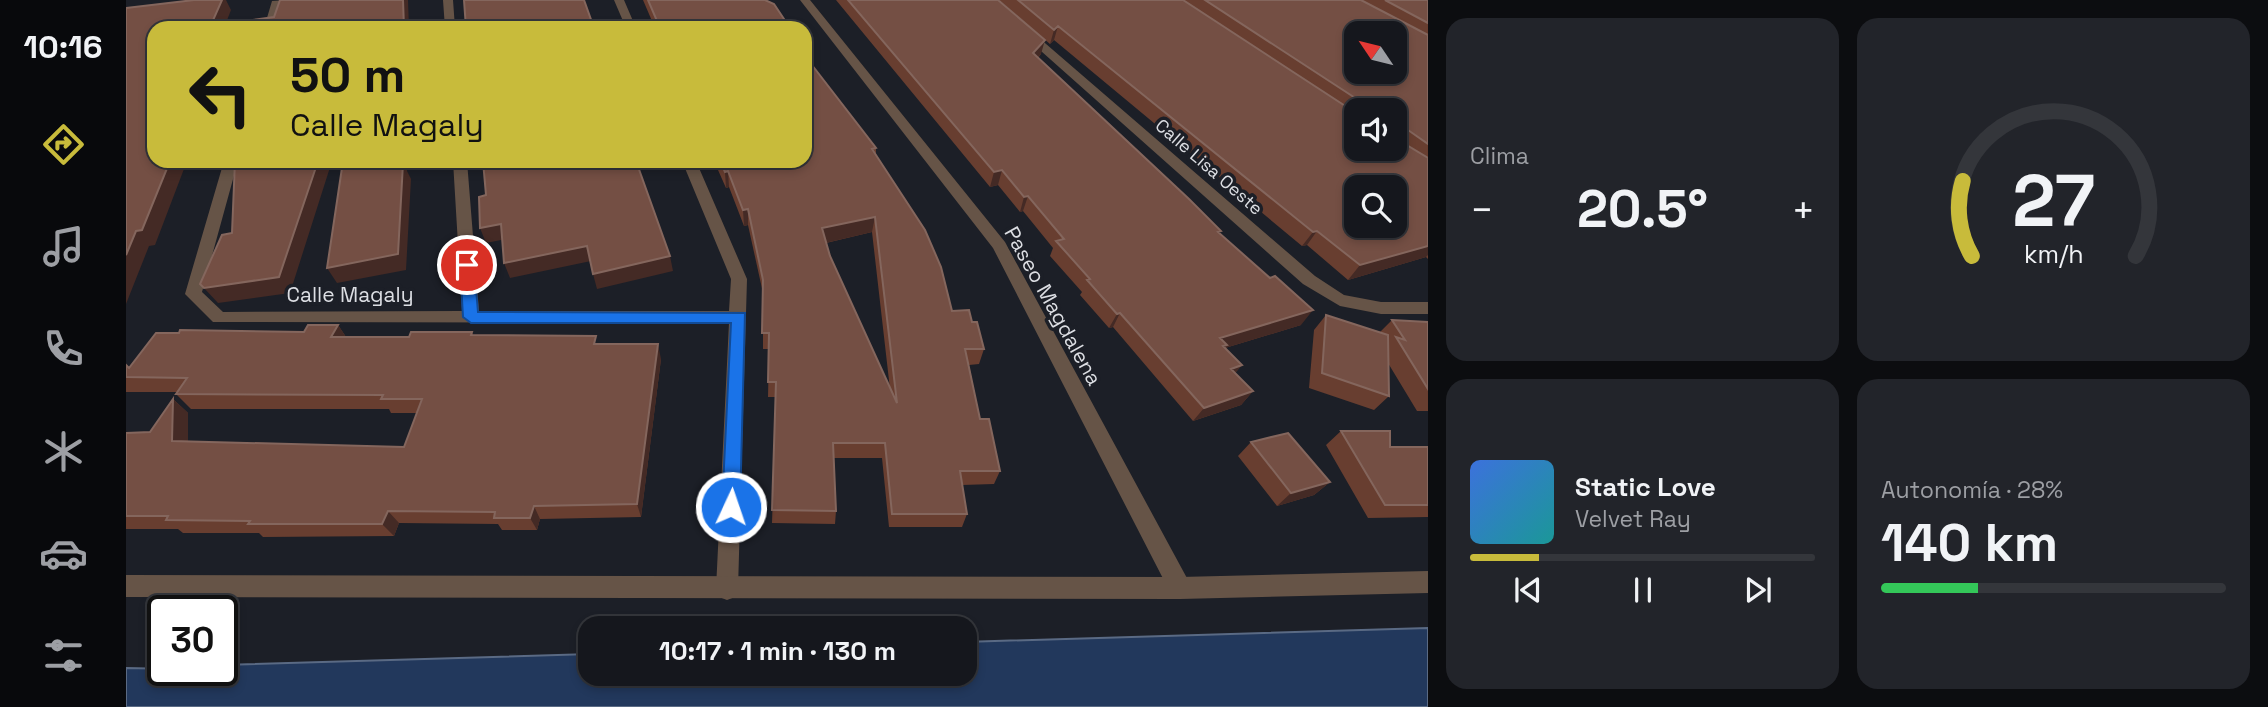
<!DOCTYPE html>
<html lang="es">
<head>
<meta charset="utf-8">
<style>
	:root { --surface:#15171d; --page:#22242a; --text:#f1f3f6; --muted:#9d9fa4; --line:#34363b; --accent:#c8bb3b }
	body { margin:0; font-family:"Space Grotesk",sans-serif; background:var(--page); color:var(--text); height:100vh; display:flex; flex-direction:column; font-size:26px; white-space:nowrap }
	* { box-sizing:border-box; margin:0 }
	p { font-size:23px; color:var(--muted) }
	.icon { flex:none; width:38px; height:38px; fill:none; stroke:currentColor; stroke-width:2; stroke-linecap:round; stroke-linejoin:round }
	.map { position:relative; flex:1; overflow:hidden }
	.panel { display:flex; flex-direction:column; gap:18px; padding:18px; background:#0c0d10; width:840px }
	.panel>* { flex:none }
	.guide { position:absolute; left:21px; top:21px; width:665px; height:147px; border-radius:21px; box-shadow:0 4px 10px #0003,0 0 0 2px var(--line); background:#c8bb3b; color:#111; overflow:hidden }
	.needle { width:46px; rotate:305deg }
	.controls { position:absolute; left:1218px; top:21px; display:grid; gap:14px }
	.controls a { display:grid; place-items:center; width:63px; height:63px; border-radius:14px; background:var(--surface); box-shadow:0 4px 10px #0003,0 0 0 2px var(--line); font-size:35px }
	.speed { position:absolute; left:21px; top:595px; display:flex; gap:14px; font-size:35px; font-weight:700; text-align:center }
	.speed>* { display:grid; place-content:center; width:91px; height:91px; border-radius:50%; background:var(--surface); box-shadow:0 4px 10px #0003,0 0 0 2px var(--line); line-height:1 }
	.speed .limit { border:4px solid #111; border-radius:10px; background:#fff; color:#111 }
	.pin { position:absolute; display:grid; place-items:center; width:60px; height:60px; color:#fff; margin:-30px; border:4px solid #fff; border-radius:50%; box-shadow:0 2px 7px #0007 }
	.me { position:absolute; width:77px; margin:-38px; rotate:3deg; stroke-linejoin:round; filter:drop-shadow(0 0 5px #0008) }
	.turn { display:flex; align-items:center; gap:24px; height:147px; padding:0 28px; font-size:32px }
	.turn .icon { width:91px; height:91px; stroke-width:2.5 }
	.turn b { display:block; font-size:49px; line-height:60px }
	.big { font-size:52px; font-weight:800; line-height:1.1 }
	.panel .widget { flex:1; display:flex; flex-direction:column; justify-content:center; gap:10px; min-width:0; padding:0 24px; border-radius:21px; background:var(--page) }
	.panel .dial { align-items:center; gap:0 }
	.dial svg { height:182px; overflow:visible; fill:none; stroke:var(--line); stroke-width:7; stroke-linecap:round; text-anchor:middle }
	.dial text { fill:var(--text); stroke:none }
	.song { display:flex; align-items:center; gap:21px }
	.cover { width:84px; height:84px; border-radius:10px; background:linear-gradient(135deg,hsl(220 70% 55%),hsl(180 70% 35%)) }
	.played { height:7px; border-radius:4px; background:linear-gradient(90deg,var(--accent) 20%,var(--line) 20%) }
	.keys { display:flex; justify-content:space-around; direction:ltr }
	.heat { display:flex; justify-content:space-between; align-items:center; font-size:38px; direction:ltr }
	.charge { height:10px; border-radius:5px; background:linear-gradient(90deg,#34c759 28%,var(--line) 0) }
	.panel .tiles { flex:1; display:grid; gap:18px; grid-template-columns:repeat(2,1fr) }
	.trip { position:absolute; left:452px; top:616px; width:399px; height:70px; border-radius:21px; background:var(--surface); box-shadow:0 4px 10px #0003,0 0 0 2px var(--line); font-weight:800; line-height:70px; text-align:center }
	main { display:flex; flex:1; min-height:0 }
	.tab-bar { display:flex; flex-direction:column; width:126px; justify-content:space-around; align-items:center; background:#08090c; color:var(--muted) }
	.tab-bar .icon { width:49px; height:49px }
	.tab-bar .on { color:var(--accent) }
	.tab-bar b { font-size:32px; color:var(--text) }
	.map>svg:first-child { display:block }
	.water { fill:#22385c; stroke:#5a6a84; stroke-width:2 }
	.lines { fill:none; stroke-linecap:round; stroke-linejoin:round }
	.minor { fill:#665447; fill-rule:evenodd }
	.tertiary { fill:#665447; fill-rule:evenodd }
	.wall { fill:#683e30; fill-rule:evenodd }
	.shaded-wall { fill:#442a25 }
	.building { fill:#744f44; stroke:#84665d; stroke-width:2; fill-rule:evenodd }
	.route { fill:#1a73e8; stroke:#114b97; stroke-width:2 }
	.labels { text-anchor:middle; stroke-width:7; stroke-linejoin:round; paint-order:stroke }
	.far-street-label { font-size:18px; fill:#dcdee3; stroke:#1c1f27 }
	.street-label { font-size:21px; fill:#dcdee3; stroke:#1c1f27 }
</style>
</head>
<body>
<main>
<nav class="tab-bar">
<b>10:16</b>
<svg class="icon on" aria-label="directions" viewBox="0 0 24 24"><path d="M12 3l9 9-9 9-9-9zM9 14v-3h6M13 9l2 2-2 2"/></svg>
<svg class="icon" aria-label="music" viewBox="0 0 24 24"><path d="M9 18V5l10-2v13"/><circle cx="6" cy="18" r="3"/><circle cx="16" cy="16" r="3"/></svg>
<svg class="icon" aria-label="phone" viewBox="0 0 24 24"><path d="M5 4h4l2 5-3 2q2 4 5 5l2-3 5 2v4C11 20 4 13 5 4z"/></svg>
<svg class="icon" aria-label="climate" viewBox="0 0 24 24"><path d="M12 3v18M4 7l16 10M4 17L20 7"/></svg>
<svg class="icon" aria-label="car" viewBox="0 0 24 24"><path d="M5 17H2v-5l4-1 3-4h7l3 4 3 1v5h-3M9 17h6M6 11h13"/><circle cx="7" cy="17" r="2"/><circle cx="17" cy="17" r="2"/></svg>
<svg class="icon" aria-label="filters" viewBox="0 0 24 24"><path d="M4 7h16M4 17h16"/><circle cx="9" cy="7" r="2"/><circle cx="15" cy="17" r="2"/></svg>
</nav>
<div class="map">
<svg width="1302" height="707" viewBox="0 0 1302 707">
	<rect width="100%" height="100%" fill="#1c1f27"/>
	<!-- water -->
	<path class="water" d="M1302 628V707H0V668L96 670V665L464 654V674H838V642Z"/>
	<g class="lines">
		<!-- minor -->
		<path class="minor" d="M162 0 155 5 148 28H138L146 1Z
			M317 0H327L329 28H319Z
			M488 0H498L510 28H500Z
			M674 0H684L879 242 1062 580 1065 588 1062 596 1054 599 1046 596 867 248Z
			M897 31H905L1189 276 1218 295 1255 302H1302V314H1255L1214 306 1177 284 897 35Z
			M98 161H112L76 292 97 312 336 311 327 161H341L353 311H603L605 279 556 161H570L621 279 612 589 609 597 601 600 593 597 590 589 603 323 87 322 59 294Z"/>
		<!-- tertiary -->
		<path class="tertiary" d="M1302 571V593L1054 599 0 597V575L1054 577Z"/>
	</g>
	<!-- wall -->
	<path class="wall" d="M517 0H639L664 28H529Z
		M710 0H872L915 54 912 58 1094 233 1175 325 1099 348 1116 365 1109 373 1127 391 1115 405 1067 421 987 327 983 328 954 295 956 292 924 256 927 248 897 211 894 212 872 185 864 187Z
		M873 0H1302V259L1300 257 1222 280 1181 245 1176 246 928 40 924 44ZM1230 110H1269L1230 149Z
		M679 50 680 57 750 148V155L826 311 846 322 858 349 853 364 843 365 854 419 874 471 868 484 836 485 841 514 836 527H763L756 458H708L710 511 709 524 646 523 650 397H642L643 349H637V293L622 225 618 226 603 187 600 188 588 161H679ZM746 232 764 389 704 256 700 243Z
		M1200 315 1254 332 1266 320 1302 322V411H1291L1262 363 1263 396 1248 410 1183 388 1188 330Z
		M212 325 220 337H283L346 332 347 335 472 344 535 359 515 517 414 519 411 530H376L372 524 273 523 268 536 137 537 133 533H57L52 529H0V433L24 432 47 399 62 413V442L278 447 291 413H265L263 409H65L50 394 52 392H0V365L3 368Z
		M1215 431 1264 447H1302V517L1242 518 1200 445Z
		M1125 442 1204 482 1188 495 1151 506 1112 456Z"/>
	<!-- shaded-wall -->
	<path class="shaded-wall" d="M96 0H100L105 10 98 28H84Z
		M277 0H282L283 28H278Z
		M932 26 928 40 924 44 928 30Z
		M919 40 915 54 903 67 907 53Z
		M1282 130 1270 145H1269V134Z
		M44 161H61L29 245 23 246 0 304V255L10 231Z
		M192 161H206L164 293 92 303 78 288Z
		M273 161H281V171L285 179 280 270 211 283 201 268 273 164Z
		M876 170 872 185 864 187 868 172Z
		M602 171 603 187 600 188 599 172Z
		M902 196 897 211 894 212 898 197Z
		M622 209V225L618 226 617 210Z
		M749 217 746 232 695 244 696 228Z
		M375 224 380 239 360 243 354 228Z
		M1191 231 1181 245 1176 246 1187 232Z
		M461 246 465 261 384 278 378 263Z
		M1302 246V255L1300 257 1222 280 1234 265Z
		M544 256 547 271 471 289 467 274Z
		M1187 310 1175 325 1099 348 1090 359 1094 338Z
		M994 313 987 327 983 328 991 314Z
		M212 325 222 340 205 337Z
		M532 344 535 359 515 517 511 504Z
		M1116 365 1104 379 1105 369Z
		M1127 391 1115 405 1067 421 1078 408Z
		M47 399 62 413V455L46 441Z
		M1204 482 1188 495 1151 506 1165 493Z
		M408 506 414 519 411 530 404 518Z
		M262 511 273 523 268 536 256 524Z"/>
	<!-- building -->
	<path class="building" d="M68 0H96L84 27 94 26 93 28H28V161H44L16 230 10 231 0 255V8Z
		M154 0H277L278 28H123L120 21 148 17Z
		M338 0H458L468 28H340Z
		M522 0H639L648 4 664 28H534Z
		M722 0H872L919 40 907 53 1063 199 1095 231 1092 232 1144 278 1149 276 1187 310 1094 338 1101 345 1097 346 1116 365 1105 369 1127 391 1078 408 994 313 991 314 961 280 964 279 930 241 938 239 902 196 898 197 876 170 868 172Z
		M892 0H1057L1230 113V149H1269V138L1302 158V246L1234 265 1191 231 1187 232 932 26 928 30ZM1230 187H1269V226H1230Z
		M1079 0H1235L1302 35V144L1282 130 1269 134V110H1243V107ZM1230 33H1269V72H1230Z
		M1259 0H1302V23Z
		M679 56 750 148 746 149 799 230 815 267 826 311 843 310 846 322H851L858 349H839L854 419H863L874 471H834L841 514H766L759 443H707L710 511 646 510 650 382H642L643 333H636L637 280 622 209 617 210 602 171 599 172 594 161H679ZM749 217 771 403 704 256 696 228Z
		M109 161H192L153 277 78 288 74 284 96 235 106 233Z
		M217 161H273V164L277 163 272 254 201 268Z
		M357 161H510L544 256 467 274 461 246 378 263 375 224 354 228 353 197 360 195Z
		M1200 315 1262 335 1263 396 1196 373Z
		M1266 320 1302 322V389L1270 337 1279 340Z
		M182 325H212L205 337H283L285 332H346L345 335 470 336 468 344H532L511 504 408 506 404 518H368L369 512 262 511 256 524H122L124 521 40 520 42 516H0V433L24 432 47 399 46 441 278 447 296 399H255L257 395 50 394 61 378 0 377V365L3 368 30 333H53L54 330 178 332Z
		M1215 431H1264V447H1302V505H1259Z
		M1162 433 1204 482 1165 493 1125 442Z"/>
	<!-- route -->
	<path class="route" d="M341 260 348 265 352 312 619 313 614 507 612 513 605 515 598 513 596 507 605 323H345L337 317 334 265Z"/>
	<g class="labels">
		<!-- far-street labels -->
		<g class="far-street-label">
			<text transform="translate(1083 167) rotate(41)" y="6">Calle Lisa Oeste</text>
		</g>
		<!-- street labels -->
		<g class="street-label">
			<text x="224" y="302">Calle Magaly</text>
			<text transform="translate(927 306) rotate(61)" y="7">Paseo Magdalena</text>
		</g>
	</g>
</svg>
<div class="controls">
<a><svg class="needle" viewBox="-14 -14 28 28"><path d="M0-13l5 13h-10z" fill="#e53935"/><path d="M0 13l5-13h-10z" fill="#9d9fa4"/></svg></a>
<a><svg class="icon" aria-label="sound" viewBox="0 0 24 24"><path d="M4 9h4l5-4v14l-5-4H4zM17 9q2 3 0 6"/></svg></a>
<a><svg class="icon" aria-label="search" viewBox="0 0 24 24"><circle cx="10" cy="10" r="6"/><path d="M15 15l6 6"/></svg></a>
</div>
<div class="speed"><div class="limit">30</div></div>
<div class="pin" style="left:341px;top:265px;background:#d93025"><svg class="icon" aria-label="arrive" viewBox="0 0 24 24"><path d="M6 21V4h12l-3 4 3 4H6"/></svg></div>
<svg class="me" style="left:605px;top:507px" viewBox="-20 -20 40 40"><circle r="17" fill="#1a73e8" stroke="#fff" stroke-width="3"/><path d="M0-11L8 9 0 5-8 9z" fill="#fff"/></svg>
<div class="trip">10:17 · 1 min · 130 m</div>
<div class="guide">
<div class="turn"><svg class="icon" aria-label="left" viewBox="0 0 24 24"><path d="M17 20v-9H6M10 6l-5 5 5 5"/></svg><div><b>50 m</b>Calle Magaly</div></div>
</div>
</div>
<section class="panel">
<div class="tiles">
<div class="widget"><p>Clima</p>
<div class="heat"><a>−</a><b class="big">20.5°</b><a>+</a></div>
</div>
<div class="widget dial"><svg viewBox="0 0 100 80">
<path d="M14 69A42 42 0 1 1 86 69"/>
<path d="M14 69A42 42 0 0 1 10 36" stroke="#c8bb3b"/>
<text x="50" y="56" font-size="32" font-weight="700">27</text>
<text x="50" y="72" font-size="11">km/h</text>
</svg></div>
<div class="widget">
<div class="song"><i class="cover"></i><div><b>Static Love</b><p>Velvet Ray</p></div></div>
<div class="played"></div>
<div class="keys"><svg class="icon" aria-label="previous" viewBox="0 0 24 24"><path d="M18 5L8 12l10 7zM5 5v14"/></svg><svg class="icon" aria-label="pause" viewBox="0 0 24 24"><path d="M8 5v14M16 5v14"/></svg><svg class="icon" aria-label="next" viewBox="0 0 24 24"><path d="M6 5l10 7-10 7zM19 5v14"/></svg></div>
</div>
<div class="widget"><p>Autonomía · 28%</p><b class="big">140 km</b><div class="charge"></div></div>
</div>
</section>
</main>
</body>
</html>
